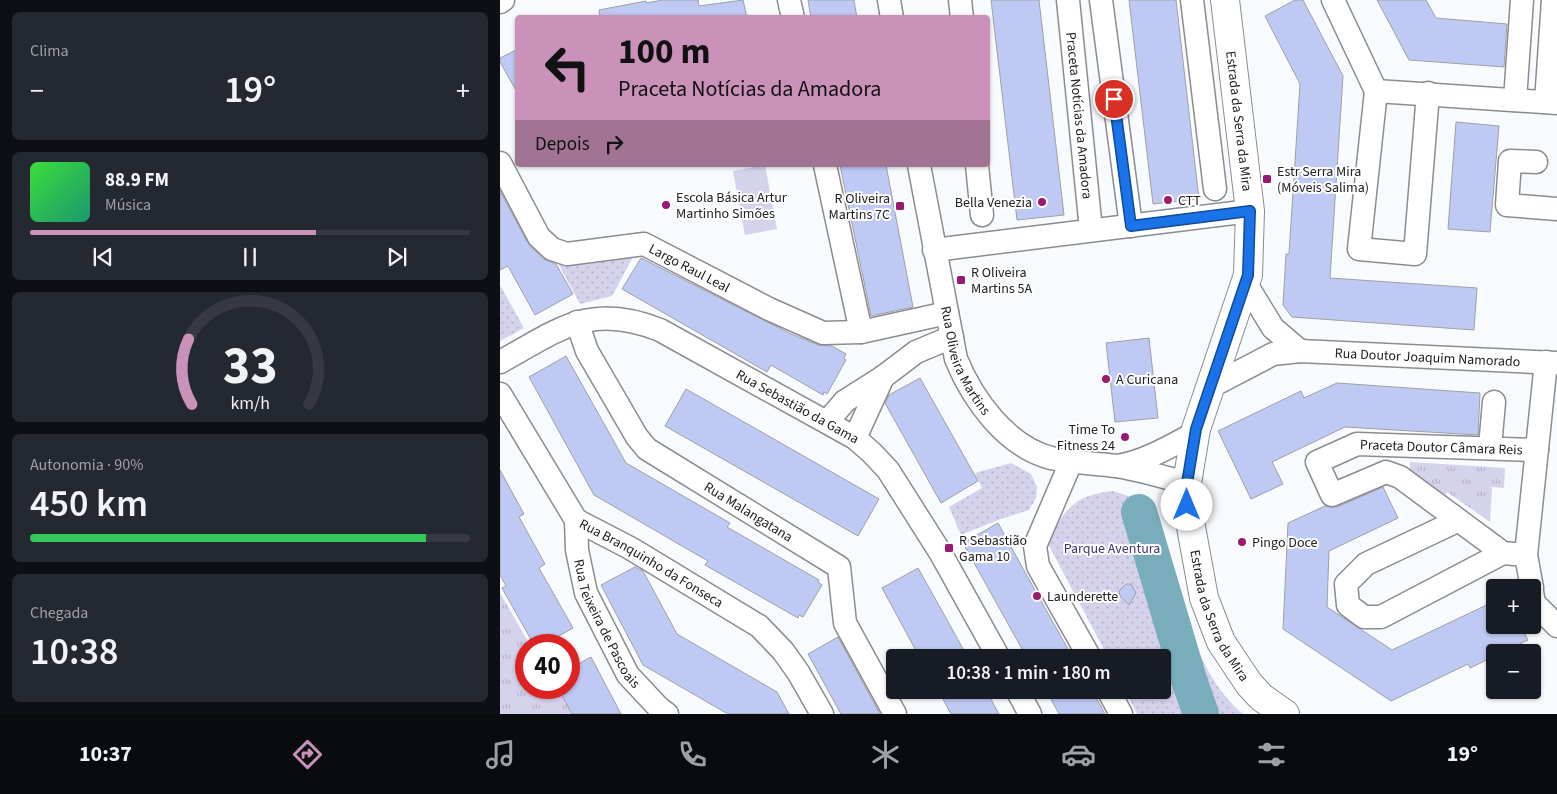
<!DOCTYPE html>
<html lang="pt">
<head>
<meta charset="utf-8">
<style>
	:root { --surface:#171b24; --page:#242831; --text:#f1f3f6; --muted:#9ea1a6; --line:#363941; --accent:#ca91b9 }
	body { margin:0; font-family:"Source Sans 3",sans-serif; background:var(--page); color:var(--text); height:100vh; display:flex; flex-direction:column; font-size:19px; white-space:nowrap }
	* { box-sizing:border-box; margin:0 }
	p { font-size:16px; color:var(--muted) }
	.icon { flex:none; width:28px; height:28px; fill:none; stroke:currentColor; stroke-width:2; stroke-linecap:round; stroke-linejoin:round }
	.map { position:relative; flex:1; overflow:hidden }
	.sheet { display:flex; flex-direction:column; gap:12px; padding:12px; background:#0d0f14; width:500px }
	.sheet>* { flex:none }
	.guide { position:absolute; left:15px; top:15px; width:475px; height:152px; border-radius:5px; box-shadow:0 1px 4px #0004; background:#ca91b9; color:#111; overflow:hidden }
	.tools { position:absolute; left:986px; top:579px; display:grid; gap:10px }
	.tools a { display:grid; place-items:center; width:55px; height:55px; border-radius:5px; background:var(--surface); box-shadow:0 1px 4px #0004; font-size:25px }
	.speed { position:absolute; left:15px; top:634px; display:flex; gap:10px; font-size:25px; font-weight:700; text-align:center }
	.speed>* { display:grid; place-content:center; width:65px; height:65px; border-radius:50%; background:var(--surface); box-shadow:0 1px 4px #0004; line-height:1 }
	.speed .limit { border:8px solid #d22; background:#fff; color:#111 }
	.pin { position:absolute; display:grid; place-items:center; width:42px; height:42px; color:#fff; margin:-21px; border:2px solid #fff; border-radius:50%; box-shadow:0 1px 5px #0007 }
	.me { position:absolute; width:55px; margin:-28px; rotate:0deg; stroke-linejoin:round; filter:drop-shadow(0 0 4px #0008) }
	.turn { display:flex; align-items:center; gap:18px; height:105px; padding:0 20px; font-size:22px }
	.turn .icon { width:65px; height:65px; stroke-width:2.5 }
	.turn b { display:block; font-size:35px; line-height:42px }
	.then { display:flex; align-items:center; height:48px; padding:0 20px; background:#0003; gap:10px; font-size:19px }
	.big { font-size:38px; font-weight:600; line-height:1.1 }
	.sheet .tile { flex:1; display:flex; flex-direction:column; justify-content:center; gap:8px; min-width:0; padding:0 18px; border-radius:8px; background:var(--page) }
	.sheet .dial { align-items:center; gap:0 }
	.dial svg { height:130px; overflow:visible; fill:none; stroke:var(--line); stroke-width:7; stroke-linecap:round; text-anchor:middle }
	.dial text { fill:var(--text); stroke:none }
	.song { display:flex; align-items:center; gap:15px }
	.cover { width:60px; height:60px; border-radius:8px; background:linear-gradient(135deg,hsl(120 70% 55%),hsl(160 70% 35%)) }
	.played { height:5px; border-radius:2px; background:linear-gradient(90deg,var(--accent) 65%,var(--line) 65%) }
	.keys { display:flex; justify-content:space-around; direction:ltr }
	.heat { display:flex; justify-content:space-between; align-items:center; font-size:28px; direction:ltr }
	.charge { height:8px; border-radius:4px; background:linear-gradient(90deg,#34c759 90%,var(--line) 0) }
	.trip { position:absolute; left:386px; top:649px; width:285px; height:50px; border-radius:5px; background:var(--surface); box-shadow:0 1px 4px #0004; font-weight:600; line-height:50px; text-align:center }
	.tabs { display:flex; height:80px; justify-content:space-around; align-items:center; background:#090b0e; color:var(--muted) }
	.tabs .icon { width:35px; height:35px }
	.tabs .on { color:var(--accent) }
	.tabs b { font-size:22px; color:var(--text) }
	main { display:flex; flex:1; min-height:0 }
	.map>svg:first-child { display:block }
	.grass { fill:url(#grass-tufts) }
	.park { fill:url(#park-dots) }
	.pitch { fill:#d5d2ec }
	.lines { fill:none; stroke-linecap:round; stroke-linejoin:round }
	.river { stroke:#79adbb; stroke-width:36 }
	.building { fill:#becaf3; stroke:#9fa0a3 }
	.street-casing { stroke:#8a8c8f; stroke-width:25 }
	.secondary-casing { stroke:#8a8c8f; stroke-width:30 }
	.street { stroke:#fff; stroke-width:22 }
	.secondary { stroke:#fff; stroke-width:28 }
	.route-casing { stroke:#114b97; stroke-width:12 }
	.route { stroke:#1a73e8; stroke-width:9 }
	.poi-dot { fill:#9b196e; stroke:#fff; stroke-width:2 }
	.labels { text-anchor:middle; stroke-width:4; stroke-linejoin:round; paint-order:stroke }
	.street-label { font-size:14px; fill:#212224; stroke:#fff }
	.poi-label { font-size:14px; fill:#212224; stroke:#fff; text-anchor:start }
	.park-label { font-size:14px; fill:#42376c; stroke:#fff }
</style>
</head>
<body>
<main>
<section class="sheet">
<div class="tile"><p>Clima</p>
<div class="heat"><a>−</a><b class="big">19°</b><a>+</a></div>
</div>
<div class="tile">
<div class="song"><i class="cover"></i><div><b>88.9 FM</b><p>Música</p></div></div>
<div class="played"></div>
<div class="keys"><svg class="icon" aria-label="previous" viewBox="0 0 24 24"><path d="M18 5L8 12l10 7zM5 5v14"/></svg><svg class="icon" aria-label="pause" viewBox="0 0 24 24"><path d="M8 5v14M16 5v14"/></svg><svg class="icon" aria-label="next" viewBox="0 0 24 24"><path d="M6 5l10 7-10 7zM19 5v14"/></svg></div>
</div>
<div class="tile dial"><svg viewBox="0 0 100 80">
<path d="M14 69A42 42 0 1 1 86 69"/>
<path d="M14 69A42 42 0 0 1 12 29" stroke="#ca91b9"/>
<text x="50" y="56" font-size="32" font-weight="700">33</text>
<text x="50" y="72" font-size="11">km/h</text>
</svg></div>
<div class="tile"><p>Autonomia · 90%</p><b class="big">450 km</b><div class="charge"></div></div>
<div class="tile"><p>Chegada</p><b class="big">10:38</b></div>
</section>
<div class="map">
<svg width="1057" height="714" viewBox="0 0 1057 714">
	<defs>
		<pattern id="grass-tufts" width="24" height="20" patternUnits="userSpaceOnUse" patternTransform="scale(1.25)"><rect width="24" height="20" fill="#d5d2ec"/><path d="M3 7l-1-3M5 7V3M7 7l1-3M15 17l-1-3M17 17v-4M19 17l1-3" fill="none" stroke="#b7b4ca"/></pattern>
		<pattern id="park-dots" width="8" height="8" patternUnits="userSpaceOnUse" patternTransform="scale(1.25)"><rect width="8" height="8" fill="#d5d2ec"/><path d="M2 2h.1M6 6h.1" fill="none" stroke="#b7b4ca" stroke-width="1.8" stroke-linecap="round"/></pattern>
	</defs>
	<rect width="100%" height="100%" fill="#f8fbfe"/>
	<!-- grass -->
	<path class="grass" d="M910 462 1005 468 1004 488 992 487 990 522 947 492 944 496 910 472Z
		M0 593 30 645H26V688H58L72 714H0Z"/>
	<!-- park -->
	<path class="park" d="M134 255 112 296 80 304 57 261Z
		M0 285 24 328 0 341Z
		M511 463 531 474 537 487 536 498 529 510 498 520 461 535 449 507 482 488 475 473Z
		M613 491 646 502 659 516C678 582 688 667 743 714H637L625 690H662V658L608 657 547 542C565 509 574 495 613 491Z"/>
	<!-- pitch -->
	<path class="pitch" d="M265 165 277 229 245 235 233 171Z"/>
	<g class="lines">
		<!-- river -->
		<path class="river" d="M639 512 689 680 701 714"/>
	</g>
	<!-- building -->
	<path class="building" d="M163 0H198L199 6 243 0 247 18H100L99 10 146 1V3Z
		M308 0H354L357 18H311Z
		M491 0H539L564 215 517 220Z
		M629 0H676L699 199 653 204Z
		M795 0H803L843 76 830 278 977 288 974 330 792 317 783 305 786 254H789L800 84 765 16Z
		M877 0H926L936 18 1007 24 1004 67 909 60Z
		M18 49V94L0 62V58Z
		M956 122 999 126 990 232 948 229Z
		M340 165H386L413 307 371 316Z
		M0 191 28 243 43 259 56 264 73 294 35 315 8 266 0 270Z
		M141 258 289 333 318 345 332 346 346 354 344 359 346 360 327 394 324 392 323 395 271 365 267 372 122 289Z
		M649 338 658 418 615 422 606 343Z
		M66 356 126 463 230 523 227 527 319 580 318 582 322 585 303 617 299 615 298 618 205 565 208 561 94 495 29 377Z
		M420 378 478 481 441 503 385 403 389 395Z
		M837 383 980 393 978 435 845 427 772 462 783 484 751 499 718 431 801 391 804 398Z
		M186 389 379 499 358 536 165 426Z
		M0 470 24 514 19 517 45 564 39 568 73 628 43 645H34L2 588 6 586 0 575Z
		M883 487 898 518 829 551 827 607 892 650 995 601V625H1020L1028 640 1003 652H995V656L970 668 968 664 891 701 783 629 788 523 825 506 837 507Z
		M498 523 526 574 573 658H527L463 543Z
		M135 567 143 571 177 634 277 692 289 714H228L143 665 101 585Z
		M418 568 446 618 468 658H420L382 588Z
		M626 584H631L636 593 629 605 620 596 619 591Z
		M338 637 380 714H341L308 654Z
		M91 657 121 714H72L58 688H69V669Z
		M438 690H486L499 714H451Z
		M546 690H592L605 714H559Z"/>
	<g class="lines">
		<!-- street casing -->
		<g class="street-casing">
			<g id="street">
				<path d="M289 0 293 18"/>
				<path d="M389 0 392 18"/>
				<path d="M460 0 462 18"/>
				<path id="s1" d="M568 0 591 230"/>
				<path d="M601 0 631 226"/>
				<path d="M692 0 715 189"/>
				<path d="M833 0 876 91 1057 103"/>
				<path d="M0 2 3 0"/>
				<path d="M876 91 859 249 915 254 928 93"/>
				<path d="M1015 100 1022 0"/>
				<path d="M1046 102 1053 0"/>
				<path d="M1036 162 1010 161 1007 205 1057 209"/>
				<path id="s2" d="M0 163 39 237 52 249 67 254 144 244 269 309 323 333 361 332"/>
				<path d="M325 165 361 332 447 313"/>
				<path id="s3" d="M419 165 456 359C473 400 506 446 551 458 573 463 594 463 616 466 640 470 663 477 687 483"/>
				<path d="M477 165 482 215"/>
				<path d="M434 250 750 211"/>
				<path d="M746 284 773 328 800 351"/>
				<path id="s4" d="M77 322 87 351 137 437 147 449 339 567 345 623 395 714"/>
				<path id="s5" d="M0 362C60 329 90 302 160 330L355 438 372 453 388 470 440 552 499 658"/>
				<path id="s6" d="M710 387 773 354 800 351 1057 363"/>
				<path id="s7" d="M0 394 76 520 130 548 259 626 283 651 298 672 322 714"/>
				<path d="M327 422 345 401 383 377 416 352 452 337"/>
				<path d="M355 438 383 377"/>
				<path d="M990 447 994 402"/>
				<path d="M571 462 535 546 538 566 590 658"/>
				<path d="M617 466C644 462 671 446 695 433"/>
				<path id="s8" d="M76 520 77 550 86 593 128 675 159 708 167 714"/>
				<path d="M957 521 866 564 846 584 848 605 864 617H881L1003 553"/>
				<path id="s9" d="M1026 555 1003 553 900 477 886 472 832 495 817 462 857 444 1037 450"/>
				<path d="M1032 588 1026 555 1046 362"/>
				<path d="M1032 592 1034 603 1057 626"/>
				<path d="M517 690 530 714"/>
				<path d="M608 690 621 714"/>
			</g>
		</g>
		<!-- secondary casing -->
		<g class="secondary-casing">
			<g id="secondary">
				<path id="s10" d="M725 0 750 211 748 275 696 429 687 483V505L704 598 721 642 749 684 761 697 785 714"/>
			</g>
		</g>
		<!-- street -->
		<use href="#street" class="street"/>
		<!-- secondary -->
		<use href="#secondary" class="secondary"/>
	</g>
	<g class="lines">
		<!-- route casing -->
		<g class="route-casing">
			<path id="route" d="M614 99 631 226 750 211 748 275 696 429 687 483V505"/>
		</g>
		<!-- route -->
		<use href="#route" class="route"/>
	</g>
	<!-- markers -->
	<g class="poi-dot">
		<rect x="762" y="174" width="10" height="10" rx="2.5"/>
		<circle cx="668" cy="200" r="5"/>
		<circle cx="542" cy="202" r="5"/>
		<circle cx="166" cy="205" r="5"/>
		<rect x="395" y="201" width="10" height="10" rx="2.5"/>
		<rect x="456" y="275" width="10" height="10" rx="2.5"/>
		<circle cx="606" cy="379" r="5"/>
		<circle cx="625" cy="437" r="5"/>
		<circle cx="742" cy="542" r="5"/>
		<rect x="444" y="543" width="10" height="10" rx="2.5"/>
		<circle cx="537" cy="596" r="5"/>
	</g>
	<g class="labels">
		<!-- street labels -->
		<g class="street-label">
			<text dy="5" stroke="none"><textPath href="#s1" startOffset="116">Praceta Notícias da Amadora</textPath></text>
			<text dy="5" stroke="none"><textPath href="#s10" startOffset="122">Estrada da Serra da Mira</textPath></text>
			<text dy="5" stroke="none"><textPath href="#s2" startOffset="246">Largo Raul Leal</textPath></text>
			<text dy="5" stroke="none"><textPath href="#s6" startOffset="226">Rua Doutor Joaquim Namorado</textPath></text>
			<text dy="5" stroke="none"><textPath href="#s3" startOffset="202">Rua Oliveira Martins</textPath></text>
			<text dy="5" stroke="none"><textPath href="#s5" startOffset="329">Rua Sebastião da Gama</textPath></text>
			<text dy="5" stroke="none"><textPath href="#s9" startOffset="389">Praceta Doutor Câmara Reis</textPath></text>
			<text dy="5" stroke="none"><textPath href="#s4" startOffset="265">Rua Malangatana</textPath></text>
			<text dy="5" stroke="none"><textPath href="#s7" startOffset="234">Rua Branquinho da Fonseca</textPath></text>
			<text dy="5" stroke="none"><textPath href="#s10" startOffset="632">Estrada da Serra da Mira</textPath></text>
			<text dy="5" stroke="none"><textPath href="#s8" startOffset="110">Rua Teixeira de Pascoais</textPath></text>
		</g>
		<!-- poi labels -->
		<g class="poi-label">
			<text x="777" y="176">Estr Serra Mira<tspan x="777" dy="16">(Móveis Salima)</tspan></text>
			<text x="176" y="202">Escola Básica Artur<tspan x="176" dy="16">Martinho Simões</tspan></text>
			<text x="390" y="203" text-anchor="end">R Oliveira<tspan x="390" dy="16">Martins 7C</tspan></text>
			<text x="678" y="205">CTT</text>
			<text x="532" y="207" text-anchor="end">Bella Venezia</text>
			<text x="471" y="277">R Oliveira<tspan x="471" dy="16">Martins 5A</tspan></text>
			<text x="616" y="384">A Curicana</text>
			<text x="615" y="434" text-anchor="end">Time To<tspan x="615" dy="16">Fitness 24</tspan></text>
			<text x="459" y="545">R Sebastião<tspan x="459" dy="16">Gama 10</tspan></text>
			<text x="752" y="547">Pingo Doce</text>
			<text x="547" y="601">Launderette</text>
		</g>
		<!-- park labels -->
		<g class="park-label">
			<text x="612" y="553">Parque Aventura</text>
		</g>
	</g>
</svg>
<div class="tools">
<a>+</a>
<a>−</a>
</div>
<div class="speed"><div class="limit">40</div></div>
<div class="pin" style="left:614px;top:99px;background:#d93025"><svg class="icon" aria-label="arrive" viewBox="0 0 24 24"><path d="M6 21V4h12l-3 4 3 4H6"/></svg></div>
<svg class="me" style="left:687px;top:505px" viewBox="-20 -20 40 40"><circle r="19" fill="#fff"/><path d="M0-13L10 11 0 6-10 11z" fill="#1a73e8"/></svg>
<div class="trip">10:38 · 1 min · 180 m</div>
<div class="guide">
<div class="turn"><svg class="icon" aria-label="left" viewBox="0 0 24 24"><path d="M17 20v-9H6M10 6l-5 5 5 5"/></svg><div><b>100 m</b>Praceta Notícias da Amadora</div></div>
<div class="then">Depois<svg class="icon" aria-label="right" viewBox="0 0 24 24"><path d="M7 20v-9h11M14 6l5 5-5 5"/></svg></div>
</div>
</div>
</main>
<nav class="tabs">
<b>10:37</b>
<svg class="icon on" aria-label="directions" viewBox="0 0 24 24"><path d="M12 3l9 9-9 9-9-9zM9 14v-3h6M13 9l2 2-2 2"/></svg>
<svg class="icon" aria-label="music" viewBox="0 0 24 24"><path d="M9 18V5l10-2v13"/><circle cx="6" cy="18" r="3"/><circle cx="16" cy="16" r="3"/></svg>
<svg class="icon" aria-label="phone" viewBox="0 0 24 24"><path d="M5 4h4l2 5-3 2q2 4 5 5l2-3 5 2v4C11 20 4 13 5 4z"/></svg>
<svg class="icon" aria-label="climate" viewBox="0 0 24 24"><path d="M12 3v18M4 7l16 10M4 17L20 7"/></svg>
<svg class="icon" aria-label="car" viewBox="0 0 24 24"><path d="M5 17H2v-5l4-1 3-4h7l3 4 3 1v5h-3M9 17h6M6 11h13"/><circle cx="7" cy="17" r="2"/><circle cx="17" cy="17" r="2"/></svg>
<svg class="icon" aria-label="filters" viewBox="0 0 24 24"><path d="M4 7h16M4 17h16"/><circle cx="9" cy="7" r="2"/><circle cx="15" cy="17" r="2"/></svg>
<b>19°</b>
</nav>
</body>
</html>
